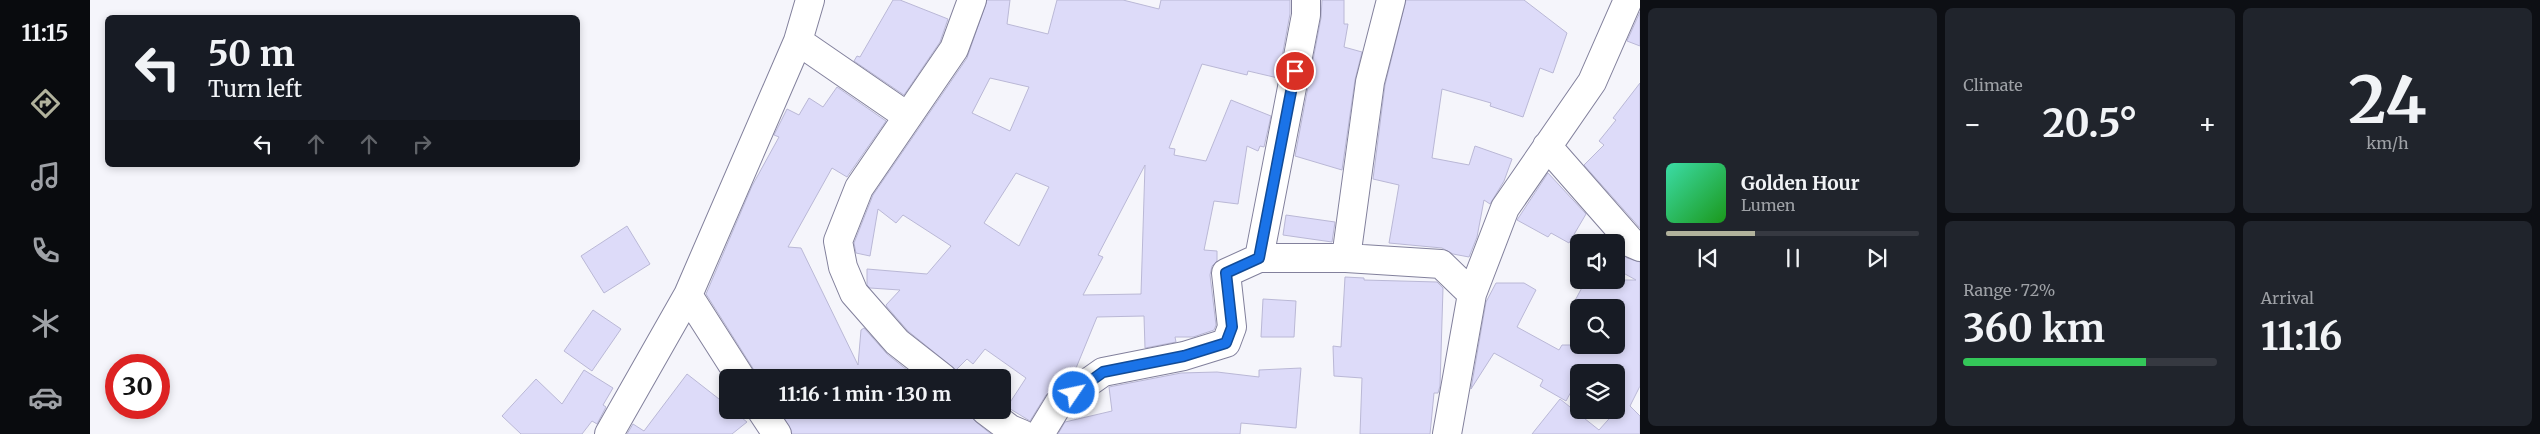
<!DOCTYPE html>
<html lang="en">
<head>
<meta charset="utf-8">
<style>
	:root { --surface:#171b24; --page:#20242c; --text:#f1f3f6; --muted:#9ea1a6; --line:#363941; --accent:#b1b29c }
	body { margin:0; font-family:Merriweather,serif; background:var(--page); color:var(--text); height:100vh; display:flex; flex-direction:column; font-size:19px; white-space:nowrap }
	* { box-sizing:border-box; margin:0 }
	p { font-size:16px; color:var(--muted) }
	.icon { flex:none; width:28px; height:28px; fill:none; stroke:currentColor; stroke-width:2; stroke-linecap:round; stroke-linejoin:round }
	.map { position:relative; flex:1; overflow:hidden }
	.side { display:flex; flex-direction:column; gap:8px; padding:8px; background:#0d0f14; width:900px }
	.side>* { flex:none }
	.banner { position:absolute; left:15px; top:15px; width:475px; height:152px; border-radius:8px; box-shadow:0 2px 8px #0003; background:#171b24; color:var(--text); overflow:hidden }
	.fabs { position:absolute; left:1480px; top:234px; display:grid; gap:10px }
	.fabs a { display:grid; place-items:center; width:55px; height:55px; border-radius:8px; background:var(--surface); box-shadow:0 2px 8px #0003; font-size:25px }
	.speed { position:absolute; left:15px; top:354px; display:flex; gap:10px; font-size:25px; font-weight:700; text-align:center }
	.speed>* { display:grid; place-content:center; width:65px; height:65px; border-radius:50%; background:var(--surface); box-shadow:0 2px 8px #0003; line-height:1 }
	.speed .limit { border:8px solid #d22; background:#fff; color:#111 }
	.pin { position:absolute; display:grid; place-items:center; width:42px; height:42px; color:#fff; margin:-21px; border:2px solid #fff; border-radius:50%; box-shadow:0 1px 5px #0007 }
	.me { position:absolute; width:55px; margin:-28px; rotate:56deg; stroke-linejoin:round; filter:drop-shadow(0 0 4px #0008) }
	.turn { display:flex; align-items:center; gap:18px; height:105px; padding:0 20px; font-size:22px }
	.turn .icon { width:65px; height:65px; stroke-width:2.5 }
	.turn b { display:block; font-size:35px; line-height:42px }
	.lanes { display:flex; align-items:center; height:48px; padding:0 20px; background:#0003; justify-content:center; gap:25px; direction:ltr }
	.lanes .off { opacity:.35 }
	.big { font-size:38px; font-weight:700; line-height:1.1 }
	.side .tile { flex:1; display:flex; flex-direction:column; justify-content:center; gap:8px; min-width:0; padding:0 18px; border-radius:8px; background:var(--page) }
	.side .dial { align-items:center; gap:0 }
	.dial b { font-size:65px; line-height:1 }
	.song { display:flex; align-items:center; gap:15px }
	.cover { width:60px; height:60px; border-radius:8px; background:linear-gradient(135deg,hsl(160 70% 55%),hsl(120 70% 35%)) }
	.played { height:5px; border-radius:2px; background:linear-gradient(90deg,var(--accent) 35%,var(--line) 35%) }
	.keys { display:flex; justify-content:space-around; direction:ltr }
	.heat { display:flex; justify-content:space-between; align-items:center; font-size:28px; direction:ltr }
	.charge { height:8px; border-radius:4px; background:linear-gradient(90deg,#34c759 72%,var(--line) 0) }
	.side .tiles { flex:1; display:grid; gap:8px; grid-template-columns:repeat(3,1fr) }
	.tile:first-child { grid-row:span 2 }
	.trip { position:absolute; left:629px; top:369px; width:292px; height:50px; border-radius:8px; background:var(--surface); box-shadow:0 2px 8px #0003; font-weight:700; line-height:50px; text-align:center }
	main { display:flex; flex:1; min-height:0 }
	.tabs { display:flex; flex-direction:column; width:90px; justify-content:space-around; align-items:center; background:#090b0e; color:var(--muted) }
	.tabs .icon { width:35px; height:35px }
	.tabs .current { color:var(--accent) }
	.tabs b { font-size:22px; color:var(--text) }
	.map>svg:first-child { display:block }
	.building { fill:#dddbf9; stroke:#bab8d6; fill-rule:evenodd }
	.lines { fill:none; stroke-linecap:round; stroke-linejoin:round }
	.minor-casing { stroke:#82809c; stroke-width:30 }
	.minor { stroke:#fff; stroke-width:28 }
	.route-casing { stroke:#114b97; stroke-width:12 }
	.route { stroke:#1a73e8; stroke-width:9 }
</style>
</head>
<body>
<main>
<nav class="tabs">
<b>11:15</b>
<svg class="icon current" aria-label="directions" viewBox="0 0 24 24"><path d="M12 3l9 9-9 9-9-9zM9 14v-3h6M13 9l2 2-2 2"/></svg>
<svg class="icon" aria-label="music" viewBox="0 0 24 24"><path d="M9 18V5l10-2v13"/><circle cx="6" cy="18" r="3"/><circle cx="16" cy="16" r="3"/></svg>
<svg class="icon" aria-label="phone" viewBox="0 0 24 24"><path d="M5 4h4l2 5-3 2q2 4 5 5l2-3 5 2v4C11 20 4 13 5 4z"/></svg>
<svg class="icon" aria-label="climate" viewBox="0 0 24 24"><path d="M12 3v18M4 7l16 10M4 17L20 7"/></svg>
<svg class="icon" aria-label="car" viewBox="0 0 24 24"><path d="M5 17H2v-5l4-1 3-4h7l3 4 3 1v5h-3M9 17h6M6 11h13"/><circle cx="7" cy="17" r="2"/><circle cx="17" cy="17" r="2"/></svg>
</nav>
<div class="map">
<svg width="1550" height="434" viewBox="0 0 1550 434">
	<rect width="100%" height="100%" fill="#f5f5fb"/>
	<!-- building -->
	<path class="building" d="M803 0H810L858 19 850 42 814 95 764 61 767 56 770 57Z
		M897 0H920L917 24 958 34 967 0H1033L1069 9 1071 0H1200V14L1188 78 1158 71 1157 75 1112 64 1079 148 1085 149 1084 155 1116 161 1141 100 1181 116 1174 147 1170 146 1168 151 1157 146 1148 204 1124 201 1114 250 1127 251V261L1122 266 1120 275 1126 325 1124 330 1103 337H1085L1086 342 1055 348 1054 316 1007 317 984 373 956 395 940 421 917 407 936 378 895 349 883 364 877 359 866 370 818 331 797 307 796 305 810 290 780 288 777 285V269L837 274 861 246 813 215 806 223 788 209 780 256 766 253 764 243 783 195 877 58ZM900 78 939 87 920 131 882 113ZM1055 165 1051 294 993 295 1013 257 1008 255ZM926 173 959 187 929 246 894 223Z
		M1232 0H1254V24H1258L1254 47 1272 52 1265 80 1252 170 1205 156 1231 18Z
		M1316 0H1434L1477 33 1463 73 1450 68 1433 117 1400 106 1401 103 1352 89 1342 158 1379 165 1385 146 1422 159 1414 181 1400 204 1394 200 1387 237 1379 257 1363 254 1352 248 1299 243 1309 185 1283 179 1295 85Z
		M1550 12V46L1537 41Z
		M1550 83V228L1494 165 1514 145 1509 141 1526 120 1523 118Z
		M747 87 796 121 757 177 742 168 698 247 711 248 768 365 771 330 774 328 797 354 827 378H667L664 370 616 294 662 186 689 137 684 135 697 109 709 115 719 98 733 107Z
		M1458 173 1496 214 1479 243 1461 233 1458 237 1427 220Z
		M1196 215 1245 222 1242 242 1193 235Z
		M537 226 560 264 514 293 491 256Z
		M1528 251 1537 258 1550 262V386L1540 406 1550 416V434H1442L1470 399 1509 430 1526 411V372H1489V377L1476 401 1450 386 1453 380 1404 353 1381 389 1396 302 1406 283H1434L1446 290 1427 327 1469 350 1472 345H1526V308H1481L1496 280H1546L1526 269Z
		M1255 277 1274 278V280L1347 282 1353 288 1350 386 1348 393H1344L1340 434H1270L1272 378 1244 376 1243 346 1251 347Z
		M1173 299 1206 301 1204 337H1171Z
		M503 310 531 329 502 371 474 351Z
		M1211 368 1206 428 1151 423 1150 434H968L975 422 1022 411 1019 387 1091 373 1127 372 1169 377V370Z
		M494 370 523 388 513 405 516 407 507 424 502 421 492 434H431L412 416 446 379 472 404Z
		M597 374 638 406V410H642L657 422 642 434H537L543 424 554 431Z
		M694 410H876L886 422 901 434H702L691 412Z"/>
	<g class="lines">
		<!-- minor casing -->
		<g class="minor-casing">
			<path id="minor" d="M708 41 817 116
				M1457 146 1543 244 1550 247
				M1169 258 1216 15V0
				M1256 258 1280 82 1301 0
				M598 295 651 378
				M853 378 807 342 764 293 753 267 748 241 769 188 864 49 882 0
				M671 410 687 434
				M895 410 920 429 932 434
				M519 434 598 295 708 41 720 0
				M950 434 969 403 1013 372 1094 356 1136 343 1142 327 1136 273 1169 258H1256L1351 264 1382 294
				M1357 434 1382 294 1415 208 1502 82 1538 0"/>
		</g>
		<!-- minor -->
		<use href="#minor" class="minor"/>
	</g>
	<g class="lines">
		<!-- route casing -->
		<g class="route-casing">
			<path id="route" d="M984 393 1013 372 1094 356 1136 343 1142 327 1136 273 1169 258 1205 71"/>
		</g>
		<!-- route -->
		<use href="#route" class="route"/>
	</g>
</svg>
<div class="fabs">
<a><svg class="icon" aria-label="sound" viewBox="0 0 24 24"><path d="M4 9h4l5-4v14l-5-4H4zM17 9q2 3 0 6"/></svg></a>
<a><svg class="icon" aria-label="search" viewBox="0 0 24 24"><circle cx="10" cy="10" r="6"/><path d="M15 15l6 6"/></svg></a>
<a><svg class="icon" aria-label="layers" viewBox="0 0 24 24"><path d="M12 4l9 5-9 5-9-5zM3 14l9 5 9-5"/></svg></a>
</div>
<div class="speed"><div class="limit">30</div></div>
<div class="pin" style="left:1205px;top:71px;background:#d93025"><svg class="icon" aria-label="arrive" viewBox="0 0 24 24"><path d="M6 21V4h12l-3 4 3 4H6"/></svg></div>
<svg class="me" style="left:984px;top:393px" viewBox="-20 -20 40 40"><circle r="17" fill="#1a73e8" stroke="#fff" stroke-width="3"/><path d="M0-11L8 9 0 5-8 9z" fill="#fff"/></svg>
<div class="trip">11:16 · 1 min · 130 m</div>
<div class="banner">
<div class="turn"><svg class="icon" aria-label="left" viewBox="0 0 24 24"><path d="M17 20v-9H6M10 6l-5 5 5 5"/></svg><div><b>50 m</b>Turn left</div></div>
<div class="lanes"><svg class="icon" aria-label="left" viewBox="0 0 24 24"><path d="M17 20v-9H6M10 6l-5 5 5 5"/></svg><svg class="icon off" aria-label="ahead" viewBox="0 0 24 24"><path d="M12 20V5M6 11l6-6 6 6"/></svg><svg class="icon off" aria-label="ahead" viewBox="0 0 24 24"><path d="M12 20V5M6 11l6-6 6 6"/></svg><svg class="icon off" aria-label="right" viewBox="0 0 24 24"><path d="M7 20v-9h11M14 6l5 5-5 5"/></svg></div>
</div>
</div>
<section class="side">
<div class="tiles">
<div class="tile">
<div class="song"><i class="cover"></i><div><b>Golden Hour</b><p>Lumen</p></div></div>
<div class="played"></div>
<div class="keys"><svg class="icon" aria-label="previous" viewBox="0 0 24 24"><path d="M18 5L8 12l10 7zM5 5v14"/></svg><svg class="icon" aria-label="pause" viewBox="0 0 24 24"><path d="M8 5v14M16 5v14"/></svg><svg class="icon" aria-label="next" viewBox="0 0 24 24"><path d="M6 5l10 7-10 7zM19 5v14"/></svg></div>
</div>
<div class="tile"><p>Climate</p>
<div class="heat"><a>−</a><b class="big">20.5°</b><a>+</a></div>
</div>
<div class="tile dial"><b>24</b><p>km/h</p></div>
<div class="tile"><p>Range · 72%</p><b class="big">360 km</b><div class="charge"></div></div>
<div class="tile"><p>Arrival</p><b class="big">11:16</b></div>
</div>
</section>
</main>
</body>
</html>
